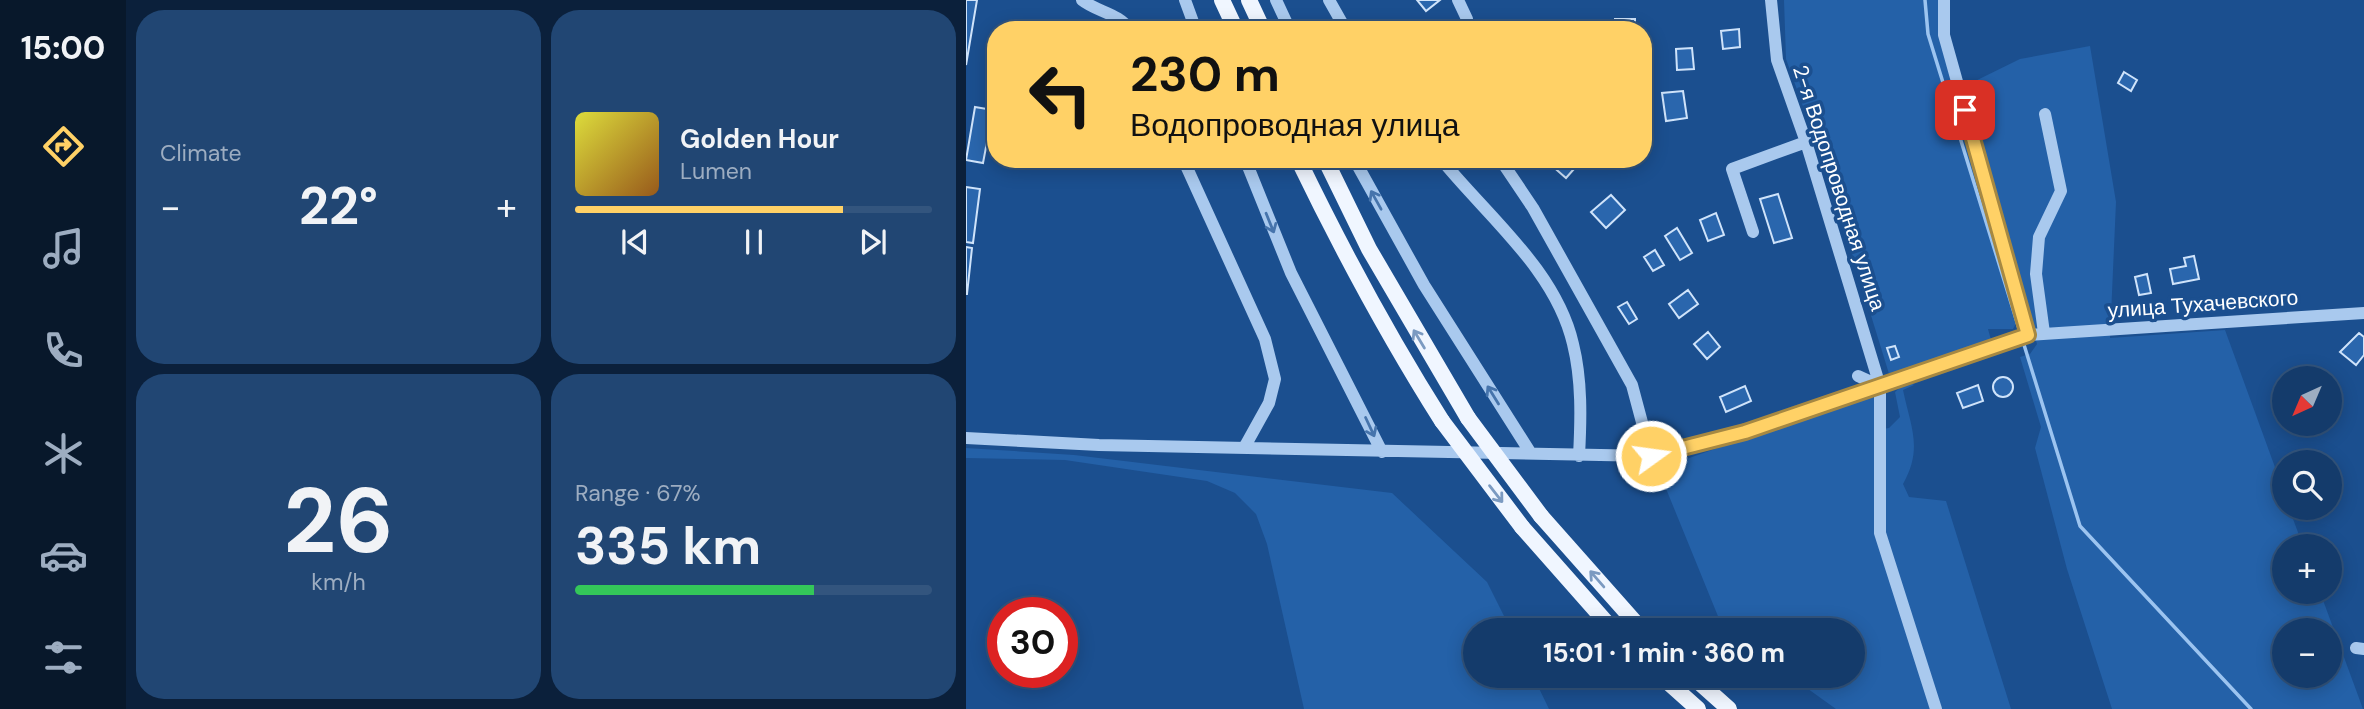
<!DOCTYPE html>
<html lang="en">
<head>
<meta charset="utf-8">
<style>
	:root { --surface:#143b6b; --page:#214673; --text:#f1f3f6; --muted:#9dadc1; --line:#33557e; --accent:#ffd166 }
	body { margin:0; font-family:"DM Sans",sans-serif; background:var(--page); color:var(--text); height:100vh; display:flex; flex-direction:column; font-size:26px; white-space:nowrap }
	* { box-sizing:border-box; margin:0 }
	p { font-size:23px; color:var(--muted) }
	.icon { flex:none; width:38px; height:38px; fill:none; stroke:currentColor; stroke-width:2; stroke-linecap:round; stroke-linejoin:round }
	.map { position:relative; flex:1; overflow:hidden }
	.panel { display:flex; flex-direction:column; gap:10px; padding:10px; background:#0b203b; width:840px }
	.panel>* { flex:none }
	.guide { position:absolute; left:21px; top:21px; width:665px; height:147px; border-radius:28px; box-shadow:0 4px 18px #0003,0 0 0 2px var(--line); background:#ffd166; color:#111; overflow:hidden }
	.needle { width:46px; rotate:224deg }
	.controls { position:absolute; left:1306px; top:366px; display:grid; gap:14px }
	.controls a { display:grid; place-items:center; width:70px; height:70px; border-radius:50%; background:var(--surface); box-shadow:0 4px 18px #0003,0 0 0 2px var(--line); font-size:35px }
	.speed { position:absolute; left:21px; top:597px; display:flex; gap:14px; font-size:35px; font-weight:700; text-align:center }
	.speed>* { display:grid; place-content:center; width:91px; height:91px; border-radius:50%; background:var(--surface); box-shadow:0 4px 18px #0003,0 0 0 2px var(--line); line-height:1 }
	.speed .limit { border:10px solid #d22; background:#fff; color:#111 }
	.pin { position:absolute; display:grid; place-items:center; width:60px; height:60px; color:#fff; margin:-30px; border-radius:14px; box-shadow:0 4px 10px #0006 }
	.me { position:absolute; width:77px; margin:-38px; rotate:76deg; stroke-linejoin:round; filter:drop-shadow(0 0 5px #0008) }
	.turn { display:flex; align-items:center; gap:24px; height:147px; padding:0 28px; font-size:32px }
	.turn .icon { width:91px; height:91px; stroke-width:2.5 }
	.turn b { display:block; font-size:49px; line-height:60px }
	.big { font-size:52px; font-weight:700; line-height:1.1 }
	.panel .tile { flex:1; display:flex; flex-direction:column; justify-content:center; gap:10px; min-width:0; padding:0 24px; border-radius:28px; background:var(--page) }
	.panel .dial { align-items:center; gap:0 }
	.dial b { font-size:91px; line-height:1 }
	.song { display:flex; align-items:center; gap:21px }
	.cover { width:84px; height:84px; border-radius:10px; background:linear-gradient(135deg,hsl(60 70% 55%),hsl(30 70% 35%)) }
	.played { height:7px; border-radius:4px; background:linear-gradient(90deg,var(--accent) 75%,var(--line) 75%) }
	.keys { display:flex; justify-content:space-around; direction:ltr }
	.heat { display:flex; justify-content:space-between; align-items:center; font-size:38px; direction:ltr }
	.charge { height:10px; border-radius:5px; background:linear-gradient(90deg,#34c759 67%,var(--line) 0) }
	.panel .tiles { flex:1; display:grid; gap:10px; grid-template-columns:repeat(2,1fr) }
	.trip { position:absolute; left:497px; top:618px; width:402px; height:70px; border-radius:35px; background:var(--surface); box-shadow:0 4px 18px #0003,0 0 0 2px var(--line); font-weight:700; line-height:70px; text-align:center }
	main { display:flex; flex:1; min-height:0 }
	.tabs { display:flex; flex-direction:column; width:126px; justify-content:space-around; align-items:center; background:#08182b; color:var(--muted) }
	.tabs .icon { width:49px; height:49px }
	.tabs .on { color:var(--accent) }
	.tabs b { font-size:32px; color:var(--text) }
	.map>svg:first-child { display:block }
	.green { fill:#2461a8; fill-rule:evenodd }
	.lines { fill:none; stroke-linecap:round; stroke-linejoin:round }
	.stream { stroke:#9cc4f0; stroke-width:3.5 }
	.building { fill:#2a66ad; stroke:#cfe3fa; stroke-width:2 }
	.minor { stroke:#a9c9ee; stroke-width:12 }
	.major { stroke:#f0f6ff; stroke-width:16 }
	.major-bridge { stroke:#f0f6ff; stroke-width:16 }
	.oneway { stroke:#4674ac }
	.oneway2 { stroke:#7b9ac1 }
	.route-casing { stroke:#a68842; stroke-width:18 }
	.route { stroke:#ffd166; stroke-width:12 }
	.labels { text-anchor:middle; stroke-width:7; stroke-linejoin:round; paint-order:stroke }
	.street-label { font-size:21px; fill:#fff; stroke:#1b4f8f }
</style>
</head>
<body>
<main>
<nav class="tabs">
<b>15:00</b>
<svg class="icon on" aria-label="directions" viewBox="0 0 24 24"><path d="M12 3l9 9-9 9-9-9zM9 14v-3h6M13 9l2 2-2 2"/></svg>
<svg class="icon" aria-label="music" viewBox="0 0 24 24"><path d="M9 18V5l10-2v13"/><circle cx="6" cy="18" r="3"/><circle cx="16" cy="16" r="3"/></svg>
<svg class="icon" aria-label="phone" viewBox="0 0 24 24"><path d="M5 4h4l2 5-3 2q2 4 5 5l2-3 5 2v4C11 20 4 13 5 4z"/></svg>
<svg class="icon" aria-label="climate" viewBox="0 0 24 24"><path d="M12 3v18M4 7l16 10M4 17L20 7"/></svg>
<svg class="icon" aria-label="car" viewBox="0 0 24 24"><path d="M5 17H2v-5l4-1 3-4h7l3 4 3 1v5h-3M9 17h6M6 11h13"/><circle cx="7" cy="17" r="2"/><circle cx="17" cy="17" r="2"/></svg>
<svg class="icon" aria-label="filters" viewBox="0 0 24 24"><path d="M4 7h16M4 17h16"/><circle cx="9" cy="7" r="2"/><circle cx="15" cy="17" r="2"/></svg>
</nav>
<section class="panel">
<div class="tiles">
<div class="tile"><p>Climate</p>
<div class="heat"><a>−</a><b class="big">22°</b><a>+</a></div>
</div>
<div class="tile">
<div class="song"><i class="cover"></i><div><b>Golden Hour</b><p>Lumen</p></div></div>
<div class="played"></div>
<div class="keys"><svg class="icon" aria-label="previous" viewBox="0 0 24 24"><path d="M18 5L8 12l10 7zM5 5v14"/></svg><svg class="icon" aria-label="pause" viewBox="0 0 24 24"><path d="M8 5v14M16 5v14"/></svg><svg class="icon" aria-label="next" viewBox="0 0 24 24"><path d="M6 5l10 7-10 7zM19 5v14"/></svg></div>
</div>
<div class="tile dial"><b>26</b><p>km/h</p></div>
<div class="tile"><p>Range · 67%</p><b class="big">335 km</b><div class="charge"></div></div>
</div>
</section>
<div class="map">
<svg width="1398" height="709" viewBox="0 0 1398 709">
	<rect width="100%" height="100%" fill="#1b4f8f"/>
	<!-- green -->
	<path class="green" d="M818 0H974L1053 318 1047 329H1022L1025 340 924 377 862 176 820 59Z
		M1124 46 1150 202 1144 338 1259 330 1318 492V508H1323L1337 546H1318V592H1354L1397 709H1146L1101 569 1069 448 1075 427 1054 357 1064 354 1071 344 997 87 1054 59ZM1318 630H1363V676H1318Z
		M942 381 948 385 937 390C945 428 957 448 937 484L943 497 980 501 1045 709H870L824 676H887V630H762L756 626 692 469 899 396 909 398 911 430 923 428 934 417 929 392Z
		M0 448 108 455 426 493 521 582 545 630H509V676H567L583 709H338L301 544 290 514 269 493 241 481 99 460 0 458Z"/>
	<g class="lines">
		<!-- stream -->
		<path class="stream" d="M959 0 962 34 1114 526 1285 709"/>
	</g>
	<!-- building -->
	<path class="building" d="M0 0H11L0 65Z
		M451 0H474L460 11Z
		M649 19H669V30H649Z
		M773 29 774 47 757 49 755 31Z
		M726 48 728 69 711 70 710 49Z
		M1158 72 1171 80 1165 91 1152 83Z
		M717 91 721 118 700 121 696 93Z
		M9 107 27 110 17 163 0 160Z
		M590 159H614L615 161 600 178 585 165Z
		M0 187 14 189 7 243 0 242Z
		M812 194 826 238 808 243 794 199Z
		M645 195 659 210 640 228 625 212Z
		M750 213 758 235 742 241 734 220Z
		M711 228 726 253 714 260 699 236Z
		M0 247 6 248 1 294H0Z
		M689 250 698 265 687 271 678 257Z
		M1228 256 1233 279 1207 284 1204 269 1220 266 1218 258Z
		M1181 274 1185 293 1173 295 1169 277Z
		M722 290 732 304 713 318 703 304Z
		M661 302 671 319 663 324 652 307Z
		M742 332 754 347 741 359 728 344Z
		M1393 333 1398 337V355L1390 365 1374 352Z
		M929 346 933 357 925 360 921 348Z
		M1027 387a10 10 0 1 1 20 0a10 10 0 1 1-20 0Z
		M1012 385 1017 401 997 408 991 393Z
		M779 386 785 401 760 412 754 397Z"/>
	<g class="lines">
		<!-- minor -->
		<path class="minor" d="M116 0C131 12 153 13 164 30
			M219 0 230 30
			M310 0 324 30
			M363 0 380 30
			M492 0 501 19
			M805 0 811 60 840 142 914 386V533L970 709
			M978 0V35L1062 335
			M217 159 299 339 309 379 303 403 278 448
			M279 159 325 273 416 452
			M388 159 458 285 564 452
			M475 159C521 216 590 270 607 344 616 380 615 419 613 456
			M534 159 567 208 666 385 685 456
			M787 232 766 169 840 142
			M1078 333 1070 274 1073 237 1095 191 1079 114
			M892 376 914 386
			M0 438 133 445 685 456 779 432 1062 335 1398 313
			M1390 648 1398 649"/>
		<!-- major -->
		<path class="major" d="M256 0 270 30
			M283 0 297 30
			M332 159C376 250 422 336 476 421
			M359 159 403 249 502 418
			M575 516 676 630
			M556 527 647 630
			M695 676 732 709
			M726 676 763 709"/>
		<!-- major-bridge -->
		<path class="major-bridge" d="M502 418 575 516
			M476 421 556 527"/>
	</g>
	<!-- one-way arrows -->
	<defs><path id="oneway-shaft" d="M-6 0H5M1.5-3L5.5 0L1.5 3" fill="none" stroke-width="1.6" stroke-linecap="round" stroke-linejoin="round" transform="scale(1.75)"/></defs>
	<g class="oneway">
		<use href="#oneway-shaft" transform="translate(410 200) rotate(-119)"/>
		<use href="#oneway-shaft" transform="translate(304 223) rotate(68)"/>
		<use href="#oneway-shaft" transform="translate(527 395) rotate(-122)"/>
		<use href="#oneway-shaft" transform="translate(404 427) rotate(65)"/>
	</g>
	<g class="oneway2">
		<use href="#oneway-shaft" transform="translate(453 339) rotate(-121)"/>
		<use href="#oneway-shaft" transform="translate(530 494) rotate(52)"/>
		<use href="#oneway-shaft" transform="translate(631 579) rotate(-131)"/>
	</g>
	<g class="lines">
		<!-- route casing -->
		<g class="route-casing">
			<path id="route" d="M685 456 779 432 1062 335 999 110"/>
		</g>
		<!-- route -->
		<use href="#route" class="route"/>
	</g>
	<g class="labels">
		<!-- street labels -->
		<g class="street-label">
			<text transform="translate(873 188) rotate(72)" y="7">2-я Водопроводная улица</text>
			<text transform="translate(1237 304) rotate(-4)" y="7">улица Тухачевского</text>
		</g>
	</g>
</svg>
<div class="controls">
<a><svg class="needle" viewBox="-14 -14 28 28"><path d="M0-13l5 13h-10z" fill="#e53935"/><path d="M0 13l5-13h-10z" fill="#9dadc1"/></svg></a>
<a><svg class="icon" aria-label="search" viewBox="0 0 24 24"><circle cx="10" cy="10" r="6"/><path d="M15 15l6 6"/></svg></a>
<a>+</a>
<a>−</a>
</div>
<div class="speed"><div class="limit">30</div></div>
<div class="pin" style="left:999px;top:110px;background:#d93025"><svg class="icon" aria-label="arrive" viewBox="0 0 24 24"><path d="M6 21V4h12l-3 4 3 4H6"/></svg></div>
<svg class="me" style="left:685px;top:456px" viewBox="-20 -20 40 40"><circle r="17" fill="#ffd166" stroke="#fff" stroke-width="3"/><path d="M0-11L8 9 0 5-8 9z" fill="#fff"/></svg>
<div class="trip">15:01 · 1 min · 360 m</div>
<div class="guide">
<div class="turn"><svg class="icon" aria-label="left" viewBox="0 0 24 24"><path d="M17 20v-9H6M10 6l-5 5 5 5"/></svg><div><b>230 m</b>Водопроводная улица</div></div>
</div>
</div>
</main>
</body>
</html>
